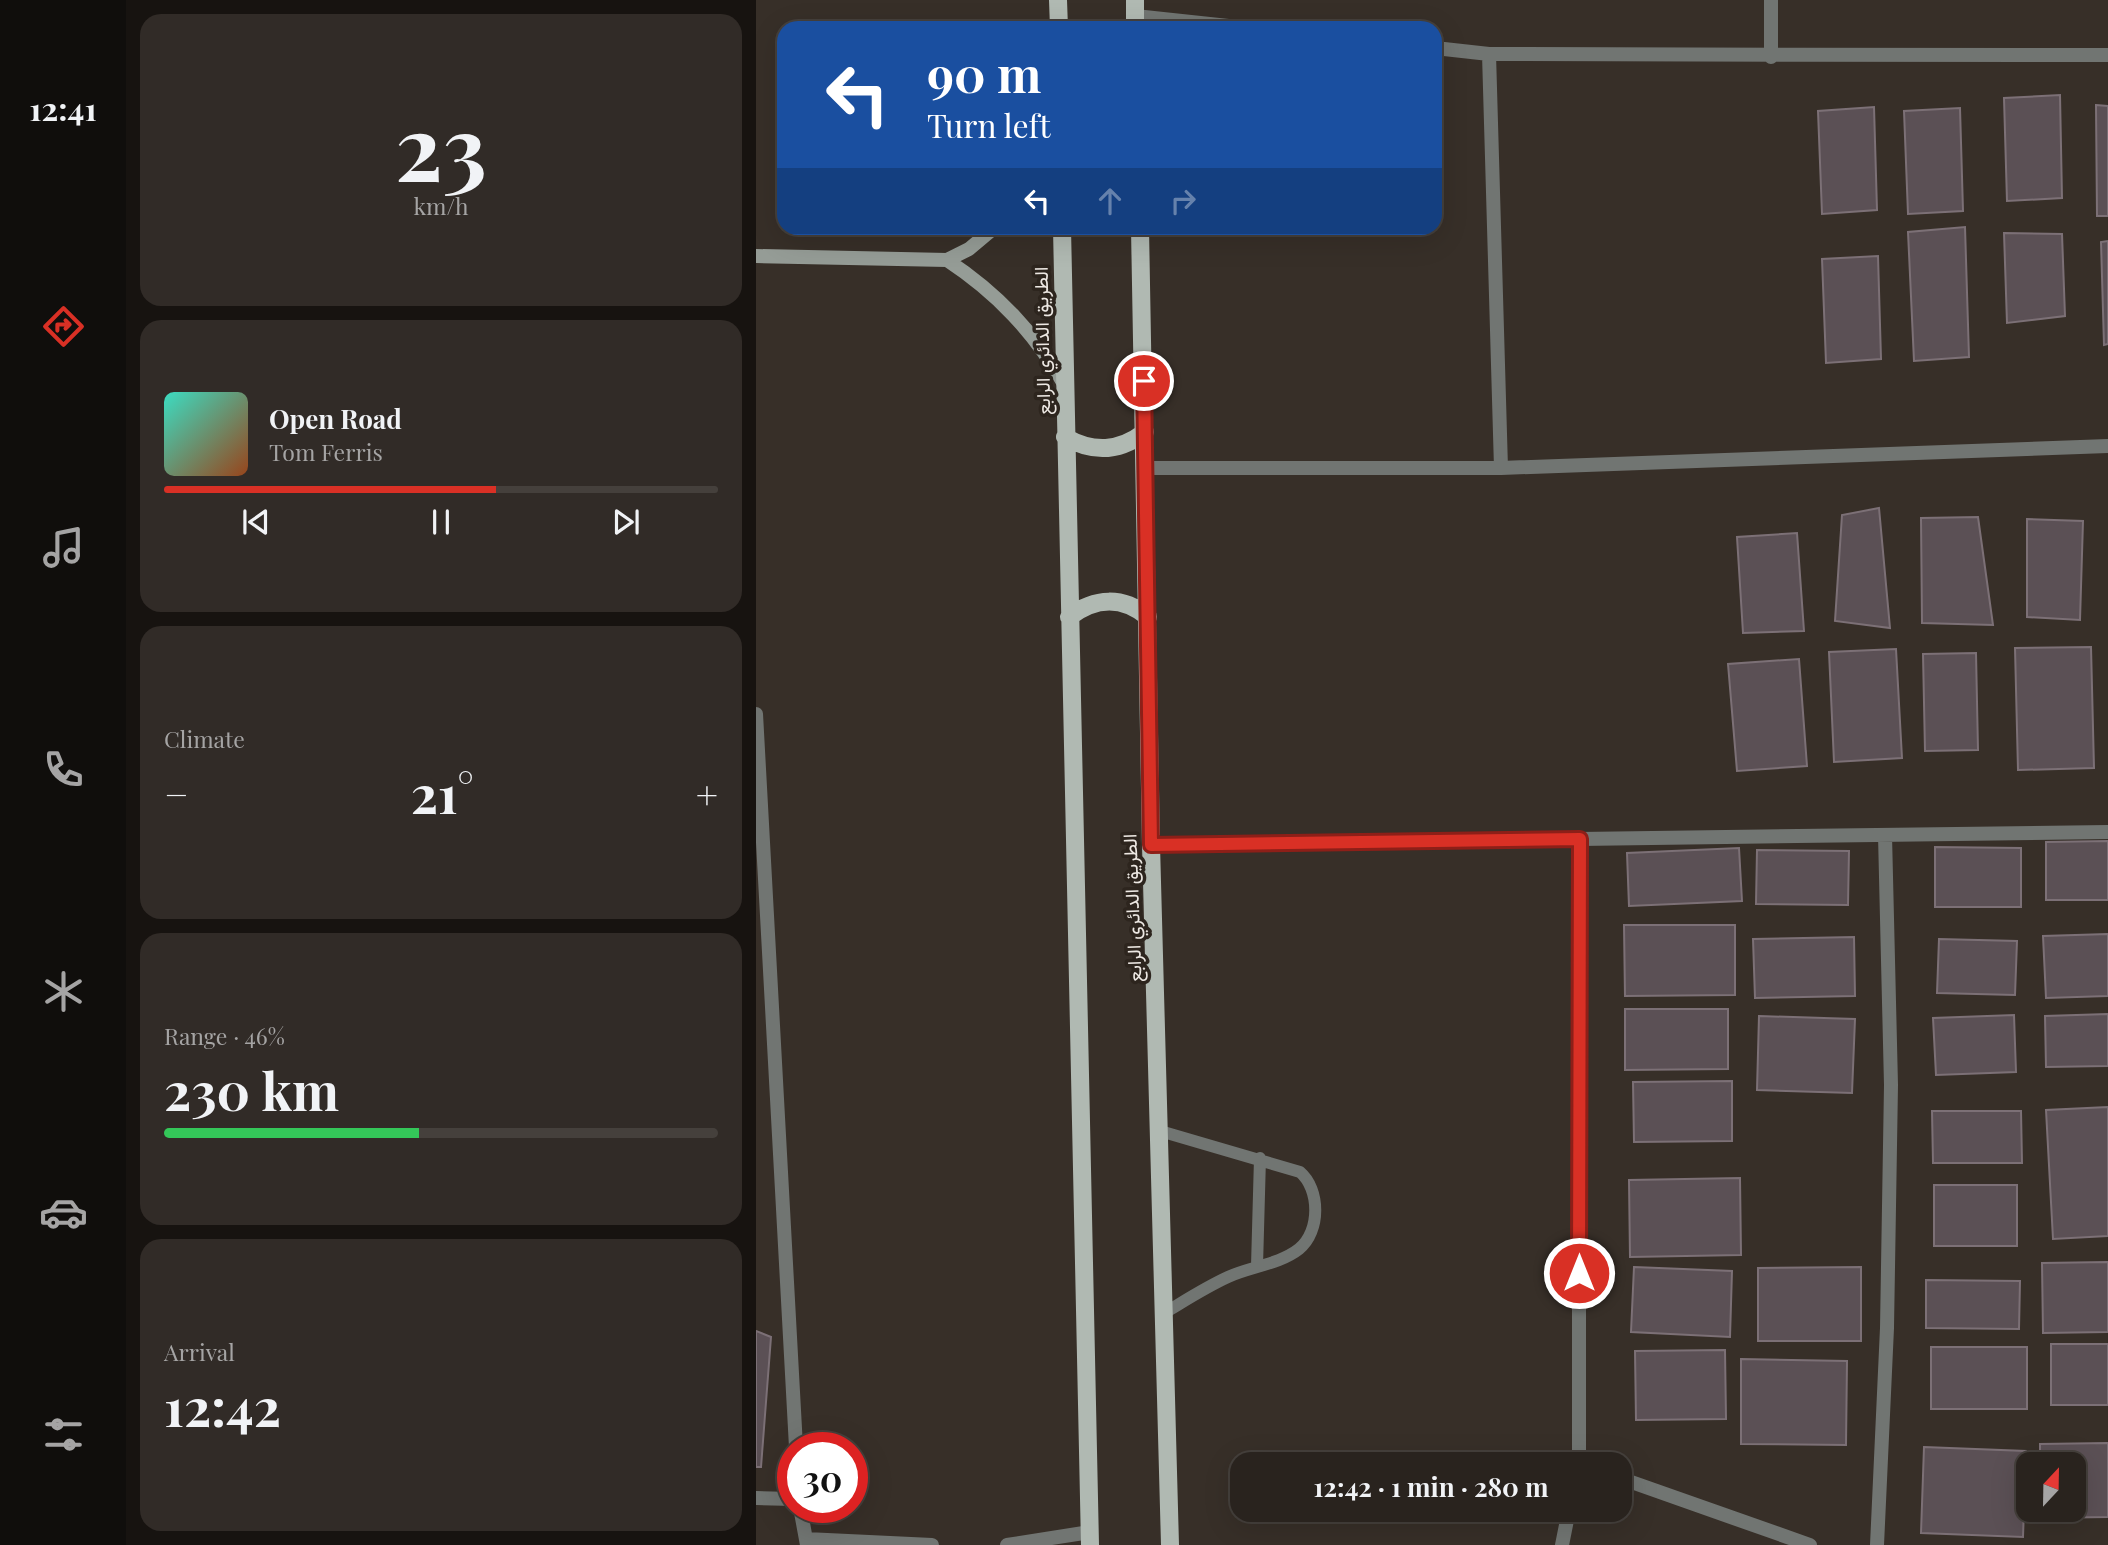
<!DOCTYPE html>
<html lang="en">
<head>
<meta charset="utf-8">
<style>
	:root { --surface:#29231e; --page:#312b27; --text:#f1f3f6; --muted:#a5a4a4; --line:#45403c; --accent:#d93025 }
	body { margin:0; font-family:"Playfair Display",Vazirmatn,serif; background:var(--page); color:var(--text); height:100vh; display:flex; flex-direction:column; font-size:26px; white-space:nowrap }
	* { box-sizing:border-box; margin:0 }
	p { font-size:23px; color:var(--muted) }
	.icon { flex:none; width:38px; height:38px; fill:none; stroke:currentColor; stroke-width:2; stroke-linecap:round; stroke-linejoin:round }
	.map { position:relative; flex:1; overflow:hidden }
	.panel { display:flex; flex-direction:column; gap:14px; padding:14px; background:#171310; width:630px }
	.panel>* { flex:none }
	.hud { position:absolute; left:21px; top:21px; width:665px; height:214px; border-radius:21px; box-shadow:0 7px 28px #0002,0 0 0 2px var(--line); background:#1a4fa0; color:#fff; overflow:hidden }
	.needle { width:46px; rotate:22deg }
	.tools { position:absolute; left:1260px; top:1452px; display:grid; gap:14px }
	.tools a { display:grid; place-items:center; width:70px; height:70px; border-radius:14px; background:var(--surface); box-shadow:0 7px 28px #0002,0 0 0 2px var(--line); font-size:35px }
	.speed { position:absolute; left:21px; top:1432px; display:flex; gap:14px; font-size:35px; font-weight:700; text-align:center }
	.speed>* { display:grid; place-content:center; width:91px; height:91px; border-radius:50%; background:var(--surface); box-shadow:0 7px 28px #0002,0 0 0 2px var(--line); line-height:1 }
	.speed .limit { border:10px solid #d22; background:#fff; color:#111 }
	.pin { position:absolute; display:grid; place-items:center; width:60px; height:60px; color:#fff; margin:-30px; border:4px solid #fff; border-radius:50%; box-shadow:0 2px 7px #0007 }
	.me { position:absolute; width:77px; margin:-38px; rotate:0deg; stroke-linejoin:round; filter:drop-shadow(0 0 5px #0008) }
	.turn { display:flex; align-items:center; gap:24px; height:147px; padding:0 35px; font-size:32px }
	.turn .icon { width:91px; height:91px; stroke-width:2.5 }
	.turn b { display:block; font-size:49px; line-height:60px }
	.lanes { display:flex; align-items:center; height:66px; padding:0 35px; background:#0003; justify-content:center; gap:35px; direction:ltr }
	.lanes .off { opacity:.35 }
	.big { font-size:52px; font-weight:700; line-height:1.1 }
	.panel .tile { flex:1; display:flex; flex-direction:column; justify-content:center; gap:10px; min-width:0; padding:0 24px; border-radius:21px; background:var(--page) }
	.panel .dial { align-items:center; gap:0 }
	.dial b { font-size:91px; line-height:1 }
	.song { display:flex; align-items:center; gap:21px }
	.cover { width:84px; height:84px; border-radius:10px; background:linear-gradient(135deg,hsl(170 70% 55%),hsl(20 70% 35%)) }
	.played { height:7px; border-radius:4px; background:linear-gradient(90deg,var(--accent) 60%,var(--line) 60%) }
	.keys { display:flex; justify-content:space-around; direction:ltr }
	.heat { display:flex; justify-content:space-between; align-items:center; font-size:38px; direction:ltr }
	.charge { height:10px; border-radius:5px; background:linear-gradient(90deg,#34c759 46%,var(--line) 0) }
	.trip { position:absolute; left:474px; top:1452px; width:402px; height:70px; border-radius:21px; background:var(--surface); box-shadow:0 7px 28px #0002,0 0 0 2px var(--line); font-weight:700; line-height:70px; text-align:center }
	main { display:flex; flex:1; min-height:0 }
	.tabs { display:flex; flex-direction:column; width:126px; justify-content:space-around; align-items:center; background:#100e0c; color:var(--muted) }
	.tabs .icon { width:49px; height:49px }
	.tabs .active { color:var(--accent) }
	.tabs b { font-size:32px; color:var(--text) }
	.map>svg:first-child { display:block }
	.building { fill:#5b5055; stroke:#7c7076; stroke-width:2 }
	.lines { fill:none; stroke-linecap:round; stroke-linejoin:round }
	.lane { stroke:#717572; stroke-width:12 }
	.street { stroke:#717572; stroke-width:14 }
	.secondary { stroke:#959c96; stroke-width:14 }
	.primary { stroke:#b0b9b2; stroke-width:18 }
	.route-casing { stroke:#8d1f18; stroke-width:18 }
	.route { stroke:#d93025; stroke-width:12 }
	.labels { text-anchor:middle; stroke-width:7; stroke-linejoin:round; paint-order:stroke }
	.street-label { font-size:19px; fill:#ede8e3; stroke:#2d251e }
</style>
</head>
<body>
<main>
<nav class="tabs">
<b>12:41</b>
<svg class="icon active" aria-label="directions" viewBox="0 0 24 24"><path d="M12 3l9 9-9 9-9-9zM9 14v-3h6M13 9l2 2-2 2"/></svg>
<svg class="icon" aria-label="music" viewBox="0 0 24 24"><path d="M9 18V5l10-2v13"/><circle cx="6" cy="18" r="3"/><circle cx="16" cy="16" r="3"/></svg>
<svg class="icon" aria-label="phone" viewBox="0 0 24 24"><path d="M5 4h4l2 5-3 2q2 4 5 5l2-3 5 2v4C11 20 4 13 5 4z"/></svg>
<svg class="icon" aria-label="climate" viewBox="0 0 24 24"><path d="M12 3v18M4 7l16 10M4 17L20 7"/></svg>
<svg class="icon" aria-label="car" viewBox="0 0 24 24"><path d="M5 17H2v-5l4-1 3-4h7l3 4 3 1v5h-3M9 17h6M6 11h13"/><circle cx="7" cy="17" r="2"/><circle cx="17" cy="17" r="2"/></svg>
<svg class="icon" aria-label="filters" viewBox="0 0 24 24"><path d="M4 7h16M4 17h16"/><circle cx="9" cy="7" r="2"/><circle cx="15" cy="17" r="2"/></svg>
</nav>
<section class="panel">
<div class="tile dial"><b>23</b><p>km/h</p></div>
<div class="tile">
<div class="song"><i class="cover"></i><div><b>Open Road</b><p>Tom Ferris</p></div></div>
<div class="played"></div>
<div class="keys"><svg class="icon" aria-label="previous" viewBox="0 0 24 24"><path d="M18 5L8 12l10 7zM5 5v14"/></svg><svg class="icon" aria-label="pause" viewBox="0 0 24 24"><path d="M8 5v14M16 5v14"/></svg><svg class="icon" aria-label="next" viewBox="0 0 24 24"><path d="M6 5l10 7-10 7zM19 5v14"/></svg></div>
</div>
<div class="tile"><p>Climate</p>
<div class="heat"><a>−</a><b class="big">21°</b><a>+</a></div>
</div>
<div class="tile"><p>Range · 46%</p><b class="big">230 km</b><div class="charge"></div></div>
<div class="tile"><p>Arrival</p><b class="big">12:42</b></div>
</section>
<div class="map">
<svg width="1352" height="1545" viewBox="0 0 1352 1545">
	<rect width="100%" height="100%" fill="#372f28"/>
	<!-- building -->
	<path class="building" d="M1304 95 1306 198 1251 201 1248 98Z
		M1340 105 1352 106V216H1341Z
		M1118 107 1121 210 1066 214 1062 111Z
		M1204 108 1207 211 1152 214 1148 111Z
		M1209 227 1213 357 1158 361 1152 232Z
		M1248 233 1306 234 1309 316 1251 323Z
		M1352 241V344L1348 345 1345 242Z
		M1122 256 1125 359 1070 363 1066 259Z
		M1123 508 1134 628 1079 621 1086 515Z
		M1222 517 1237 625 1166 623 1165 518Z
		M1271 519 1327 521 1324 620 1271 617Z
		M1041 533 1048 631 987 633 981 537Z
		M1335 647 1338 768 1262 770 1259 648Z
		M1140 649 1146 758 1078 762 1073 652Z
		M1220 653 1222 750 1169 751 1167 654Z
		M1043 659 1051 766 981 771 972 664Z
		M1352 841V900H1290V842Z
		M1179 847 1265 848V907H1179Z
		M983 848 986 901 873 906 871 853Z
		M1001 850 1093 851 1092 905 1000 904Z
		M868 925H979V995L869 996Z
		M1352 934V996L1290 998 1287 936Z
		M1098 937 1099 996 999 998 997 939Z
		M1183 939 1261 941 1259 995 1181 993Z
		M869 1009H972V1069L869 1070Z
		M1352 1014V1066L1290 1067 1289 1016Z
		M1258 1015 1260 1072 1180 1075 1177 1018Z
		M1003 1016 1099 1019 1096 1093 1001 1090Z
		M976 1081V1141L878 1142 877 1082Z
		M1352 1107V1236L1297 1239 1290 1110Z
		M1176 1111H1265L1266 1163H1177Z
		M984 1178 985 1255 874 1257 873 1180Z
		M1178 1185H1261V1246H1178Z
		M1352 1262V1332L1287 1333 1286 1263Z
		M878 1267 976 1271 974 1337 875 1332Z
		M1105 1267V1341H1002V1268Z
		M1170 1280 1264 1281 1263 1329 1170 1328Z
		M0 1331 15 1337 5 1467H0Z
		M1295 1344H1352V1405H1295Z
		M1175 1347H1271V1409H1175Z
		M969 1350 970 1419 880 1420 879 1351Z
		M985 1359 1091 1361 1090 1445 985 1444Z
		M1352 1443V1517L1285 1518V1510H1318V1465H1284V1444Z
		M1168 1447 1270 1451 1267 1537 1165 1533Z"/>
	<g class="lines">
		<!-- lane -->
		<path class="lane" d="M404 1131 544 1172C564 1189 565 1231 543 1249 524 1264 494 1267 472 1277 450 1287 430 1300 410 1312
			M501 1266 504 1158"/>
		<!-- street -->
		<path class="street" d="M1015 0V57
			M379 16 491 28
			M679 48 733 54
			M390 468H745L1352 446
			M745 468 733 54C939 56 1146 54 1352 55
			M0 714 40 1447
			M823 839 1352 832
			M395 845 823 839V1463L829 1465
			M864 1478 1054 1545
			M0 1498 37 1499
			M44 1507 51 1545
			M50 1539 176 1545
			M251 1545 334 1532
			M806 1545 813 1510
			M1121 1545 1131 1328 1135 1085 1129 835"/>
		<!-- secondary -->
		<path class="secondary" d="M0 256 191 260 213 249 238 228
			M191 260C241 293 278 332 308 384"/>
		<!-- primary -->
		<path class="primary" d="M302 0 303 28
			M379 0V28
			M306 228 334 1545
			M384 228 395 845 414 1545
			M309 437C337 453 363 452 389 432
			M313 617C339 597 367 596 392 617"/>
	</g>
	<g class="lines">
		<!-- route casing -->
		<g class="route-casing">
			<path id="route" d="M388 381 395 845 824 839 823 1273"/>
		</g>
		<!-- route -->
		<use href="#route" class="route"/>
	</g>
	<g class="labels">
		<!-- street labels -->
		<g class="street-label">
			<text transform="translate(286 341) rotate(-91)" y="7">الطريق الدائري الرابع</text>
			<text transform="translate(376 908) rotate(-92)" y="7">الطريق الدائري الرابع</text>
		</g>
	</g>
</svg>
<div class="tools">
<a><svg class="needle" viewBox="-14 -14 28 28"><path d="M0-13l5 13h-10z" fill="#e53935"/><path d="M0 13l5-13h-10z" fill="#a5a4a4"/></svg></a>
</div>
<div class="speed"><div class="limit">30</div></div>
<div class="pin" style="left:388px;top:381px;background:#d93025"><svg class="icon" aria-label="arrive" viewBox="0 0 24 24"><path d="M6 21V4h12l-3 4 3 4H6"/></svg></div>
<svg class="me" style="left:823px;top:1273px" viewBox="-20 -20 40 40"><circle r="17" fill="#d93025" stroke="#fff" stroke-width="3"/><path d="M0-11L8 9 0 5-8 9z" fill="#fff"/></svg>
<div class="trip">12:42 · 1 min · 280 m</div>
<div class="hud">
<div class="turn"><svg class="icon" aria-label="left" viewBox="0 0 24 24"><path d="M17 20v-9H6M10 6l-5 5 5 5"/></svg><div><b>90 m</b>Turn left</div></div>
<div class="lanes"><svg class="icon" aria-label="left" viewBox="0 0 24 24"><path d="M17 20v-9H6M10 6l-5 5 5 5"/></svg><svg class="icon off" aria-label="ahead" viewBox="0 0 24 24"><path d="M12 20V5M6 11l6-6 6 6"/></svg><svg class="icon off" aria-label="right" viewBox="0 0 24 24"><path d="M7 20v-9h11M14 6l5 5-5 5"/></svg></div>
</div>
</div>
</main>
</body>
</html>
